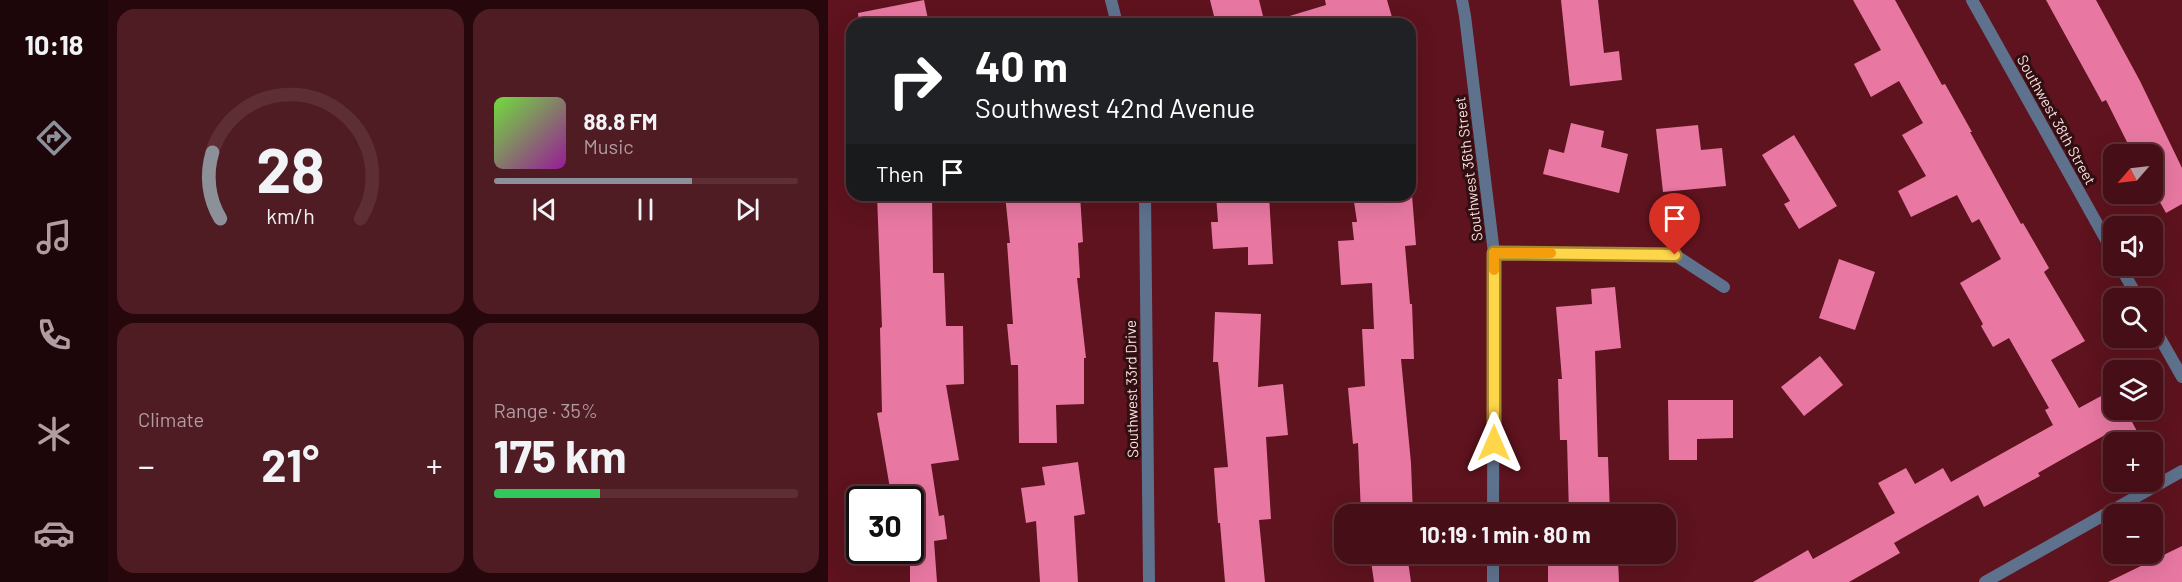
<!DOCTYPE html>
<html lang="en">
<head>
<meta charset="utf-8">
<style>
	:root { --surface:#460e16; --page:#501c23; --text:#f1f3f6; --muted:#b09ca1; --line:#5e2e35; --accent:#8c9099 }
	body { margin:0; font-family:Barlow,sans-serif; background:var(--page); color:var(--text); height:100vh; display:flex; flex-direction:column; font-size:22px; white-space:nowrap }
	* { box-sizing:border-box; margin:0 }
	p { font-size:20px; color:var(--muted) }
	.icon { flex:none; width:33px; height:33px; fill:none; stroke:currentColor; stroke-width:2; stroke-linecap:round; stroke-linejoin:round }
	.map { position:relative; flex:1; overflow:hidden }
	.details { display:flex; flex-direction:column; gap:9px; padding:9px; background:#26080c; width:720px }
	.details>* { flex:none }
	.guide { position:absolute; left:18px; top:18px; width:570px; height:183px; border-radius:18px; box-shadow:0 6px 24px #0002,0 0 0 2px var(--line); background:#202124; color:#fff; overflow:hidden }
	.needle { width:39px; rotate:242deg }
	.tools { position:absolute; left:1275px; top:144px; display:grid; gap:12px }
	.tools a { display:grid; place-items:center; width:60px; height:60px; border-radius:12px; background:var(--surface); box-shadow:0 6px 24px #0002,0 0 0 2px var(--line); font-size:30px }
	.speed { position:absolute; left:18px; top:486px; display:flex; gap:12px; font-size:30px; font-weight:700; text-align:center }
	.speed>* { display:grid; place-content:center; width:78px; height:78px; border-radius:50%; background:var(--surface); box-shadow:0 6px 24px #0002,0 0 0 2px var(--line); line-height:1 }
	.speed .limit { border:3px solid #111; border-radius:9px; background:#fff; color:#111 }
	.pin { position:absolute; display:grid; place-items:center; width:51px; height:51px; color:#fff; margin:-62px -26px; border-radius:50% 50% 50% 0; rotate:-45deg; box-shadow:0 0 6px #0007 }
	.pin .icon { rotate:45deg }
	.me { position:absolute; width:66px; margin:-33px; rotate:0deg; stroke-linejoin:round; filter:drop-shadow(0 0 4px #0008) }
	.turn { display:flex; align-items:center; gap:21px; height:126px; padding:0 30px; font-size:27px }
	.turn .icon { width:78px; height:78px; stroke-width:2.5 }
	.turn b { display:block; font-size:42px; line-height:51px }
	.then { display:flex; align-items:center; height:57px; padding:0 30px; background:#0003; gap:12px; font-size:22px }
	.big { font-size:45px; font-weight:700; line-height:1.1 }
	.details .tile { flex:1; display:flex; flex-direction:column; justify-content:center; gap:9px; min-width:0; padding:0 21px; border-radius:18px; background:var(--page) }
	.details .dial { align-items:center; gap:0 }
	.dial svg { height:156px; overflow:visible; fill:none; stroke:var(--line); stroke-width:7; stroke-linecap:round; text-anchor:middle }
	.dial text { fill:var(--text); stroke:none }
	.song { display:flex; align-items:center; gap:18px }
	.cover { width:72px; height:72px; border-radius:9px; background:linear-gradient(135deg,hsl(100 70% 55%),hsl(300 70% 35%)) }
	.played { height:6px; border-radius:3px; background:linear-gradient(90deg,var(--accent) 65%,var(--line) 65%) }
	.keys { display:flex; justify-content:space-around; direction:ltr }
	.heat { display:flex; justify-content:space-between; align-items:center; font-size:33px; direction:ltr }
	.charge { height:9px; border-radius:4px; background:linear-gradient(90deg,#34c759 35%,var(--line) 0) }
	.details .tiles { flex:1; display:grid; gap:9px; grid-template-columns:repeat(2,1fr) }
	.trip { position:absolute; left:506px; top:504px; width:342px; height:60px; border-radius:18px; background:var(--surface); box-shadow:0 6px 24px #0002,0 0 0 2px var(--line); font-weight:700; line-height:60px; text-align:center }
	main { display:flex; flex:1; min-height:0 }
	.menu { display:flex; flex-direction:column; width:108px; justify-content:space-around; align-items:center; background:#1c0609; color:var(--muted) }
	.menu .icon { width:42px; height:42px }
	.menu .on { color:var(--accent) }
	.menu b { font-size:27px; color:var(--text) }
	.map>svg:first-child { display:block }
	.building { fill:#e878a2 }
	.lines { fill:none; stroke-linecap:round; stroke-linejoin:round }
	.street { stroke:#5f728d; stroke-width:12 }
	.route-casing { stroke:#a68a30; stroke-width:15 }
	.route { stroke:#ffd54a; stroke-width:10 }
	.slow { stroke:#f59e0b; stroke-width:10 }
	.labels { text-anchor:middle; stroke-width:6; stroke-linejoin:round; paint-order:stroke }
	.street-label { font-size:15px; fill:#fadddd; stroke:#300f12 }
</style>
</head>
<body>
<main>
<nav class="menu">
<b>10:18</b>
<svg class="icon on" aria-label="directions" viewBox="0 0 24 24"><path d="M12 3l9 9-9 9-9-9zM9 14v-3h6M13 9l2 2-2 2"/></svg>
<svg class="icon" aria-label="music" viewBox="0 0 24 24"><path d="M9 18V5l10-2v13"/><circle cx="6" cy="18" r="3"/><circle cx="16" cy="16" r="3"/></svg>
<svg class="icon" aria-label="phone" viewBox="0 0 24 24"><path d="M5 4h4l2 5-3 2q2 4 5 5l2-3 5 2v4C11 20 4 13 5 4z"/></svg>
<svg class="icon" aria-label="climate" viewBox="0 0 24 24"><path d="M12 3v18M4 7l16 10M4 17L20 7"/></svg>
<svg class="icon" aria-label="car" viewBox="0 0 24 24"><path d="M5 17H2v-5l4-1 3-4h7l3 4 3 1v5h-3M9 17h6M6 11h13"/><circle cx="7" cy="17" r="2"/><circle cx="17" cy="17" r="2"/></svg>
</nav>
<section class="details">
<div class="tiles">
<div class="tile dial"><svg viewBox="0 0 100 80">
<path d="M14 69A42 42 0 1 1 86 69"/>
<path d="M14 69A42 42 0 0 1 10 35" stroke="#8c9099"/>
<text x="50" y="56" font-size="32" font-weight="700">28</text>
<text x="50" y="72" font-size="11">km/h</text>
</svg></div>
<div class="tile">
<div class="song"><i class="cover"></i><div><b>88.8 FM</b><p>Music</p></div></div>
<div class="played"></div>
<div class="keys"><svg class="icon" aria-label="previous" viewBox="0 0 24 24"><path d="M18 5L8 12l10 7zM5 5v14"/></svg><svg class="icon" aria-label="pause" viewBox="0 0 24 24"><path d="M8 5v14M16 5v14"/></svg><svg class="icon" aria-label="next" viewBox="0 0 24 24"><path d="M6 5l10 7-10 7zM19 5v14"/></svg></div>
</div>
<div class="tile"><p>Climate</p>
<div class="heat"><a>−</a><b class="big">21°</b><a>+</a></div>
</div>
<div class="tile"><p>Range · 35%</p><b class="big">175 km</b><div class="charge"></div></div>
</div>
</section>
<div class="map">
<svg width="1354" height="582" viewBox="0 0 1354 582">
	<rect width="100%" height="100%" fill="#5e131e"/>
	<!-- building -->
	<path class="building" d="M96 0 101 24H31L30 13Z
		M382 0H431L437 24H388Z
		M497 0H559L566 24H456L455 18 498 5Z
		M733 0H770L776 53 791 51 794 80 742 86Z
		M1025 0H1067L1114 85 1117 84 1144 132H1142L1193 224 1195 223 1221 268 1216 272 1257 341 1223 360 1251 408 1286 389V410H1322L1303 420 1310 433 1291 442 1284 431 1210 473 1212 476 1156 507 1150 495 1066 543 1072 553 1021 582H925L980 550 985 559 1067 513 1050 483 1078 468 1087 484 1115 468 1123 482 1225 425 1217 410 1221 408 1181 338 1165 347 1153 326 1155 324 1132 283 1173 259 1151 219 1144 223 1129 195 1083 217 1070 191 1098 176 1074 135 1095 123 1071 81 1043 97 1026 64 1053 50Z
		M1218 0H1268L1312 81 1354 168V204L1338 213 1324 188V154H1305L1278 100 1274 102Z
		M743 123 776 131 773 147 800 154 791 193 715 174 721 149 736 153Z
		M870 125 873 150 894 148 898 186 835 192 828 129Z
		M966 135 1009 206 971 229 956 204 962 201 934 155Z
		M49 195H104L105 273H116L118 326H135L136 384 118 385 131 460 103 464 111 516 116 515 119 539 106 541 109 582H82V500H64L49 413 54 412 52 328 54 327Z
		M177 195H252L255 242 250 243 252 278H249L258 358H256V404L228 405 229 443H191L190 365H183L179 324H185L179 243H182Z
		M388 195H441L445 264 420 265V247L385 249 383 222H390Z
		M525 195H584L588 245 577 246 582 304H584L586 359H573L583 463 585 514H533L530 443 525 444 520 388 537 386 534 329H546L544 283 513 285 510 241 526 240 524 222H529Z
		M1011 259 1047 272 1027 330 991 318Z
		M787 287 793 348 767 351 770 457H780L782 514H741L739 440H732L730 379H734L728 307 764 304 763 289Z
		M387 312 433 314 430 387 455 384 460 435 438 437 443 519 431 520 437 582H397L392 523H390L386 468 400 467 390 362H385Z
		M992 356 1015 385 976 416 953 387Z
		M840 400H905V438L869 439V460H841Z
		M250 462 257 514 246 516 250 582H212L208 521 198 523 193 488 217 485 214 467Z
		M1354 546V582H1280Z
		M542 554H579L583 582H546Z
		M733 554H772V560H790L791 582H720V562L734 561Z"/>
	<g class="lines">
		<!-- street -->
		<path class="street" d="M283 0 289 24
			M634 0 637 16 666 253 665 514
			M1144 0 1286 254
			M317 195 321 582
			M666 253 847 255 896 287
			M1292 266 1310 298
			M1324 324 1354 377
			M665 582V554
			M1157 582 1354 471"/>
	</g>
	<g class="lines">
		<!-- route casing -->
		<g class="route-casing">
			<path id="route" d="M666 443V253L847 255"/>
		</g>
		<!-- route -->
		<use href="#route" class="route"/>
		<!-- slow -->
		<path class="slow" d="M666 270V253H723"/>
	</g>
	<g class="labels">
		<!-- street labels -->
		<g class="street-label">
			<text transform="translate(1228 120) rotate(61)" y="5">Southwest 38th Street</text>
			<text transform="translate(641 169) rotate(-97)" y="5">Southwest 36th Street</text>
			<text transform="translate(304 389) rotate(-91)" y="5">Southwest 33rd Drive</text>
		</g>
	</g>
</svg>
<div class="tools">
<a><svg class="needle" viewBox="-14 -14 28 28"><path d="M0-13l5 13h-10z" fill="#e53935"/><path d="M0 13l5-13h-10z" fill="#b09ca1"/></svg></a>
<a><svg class="icon" aria-label="sound" viewBox="0 0 24 24"><path d="M4 9h4l5-4v14l-5-4H4zM17 9q2 3 0 6"/></svg></a>
<a><svg class="icon" aria-label="search" viewBox="0 0 24 24"><circle cx="10" cy="10" r="6"/><path d="M15 15l6 6"/></svg></a>
<a><svg class="icon" aria-label="layers" viewBox="0 0 24 24"><path d="M12 4l9 5-9 5-9-5zM3 14l9 5 9-5"/></svg></a>
<a>+</a>
<a>−</a>
</div>
<div class="speed"><div class="limit">30</div></div>
<div class="pin" style="left:847px;top:255px;background:#d93025"><svg class="icon" aria-label="arrive" viewBox="0 0 24 24"><path d="M6 21V4h12l-3 4 3 4H6"/></svg></div>
<svg class="me" style="left:666px;top:443px" viewBox="-20 -20 40 40"><path d="M0-17L14 15 0 8-14 15z" fill="#ffd54a" stroke="#fff" stroke-width="4"/></svg>
<div class="trip">10:19 · 1 min · 80 m</div>
<div class="guide">
<div class="turn"><svg class="icon" aria-label="right" viewBox="0 0 24 24"><path d="M7 20v-9h11M14 6l5 5-5 5"/></svg><div><b>40 m</b>Southwest 42nd Avenue</div></div>
<div class="then">Then<svg class="icon" aria-label="arrive" viewBox="0 0 24 24"><path d="M6 21V4h12l-3 4 3 4H6"/></svg></div>
</div>
</div>
</main>
</body>
</html>
